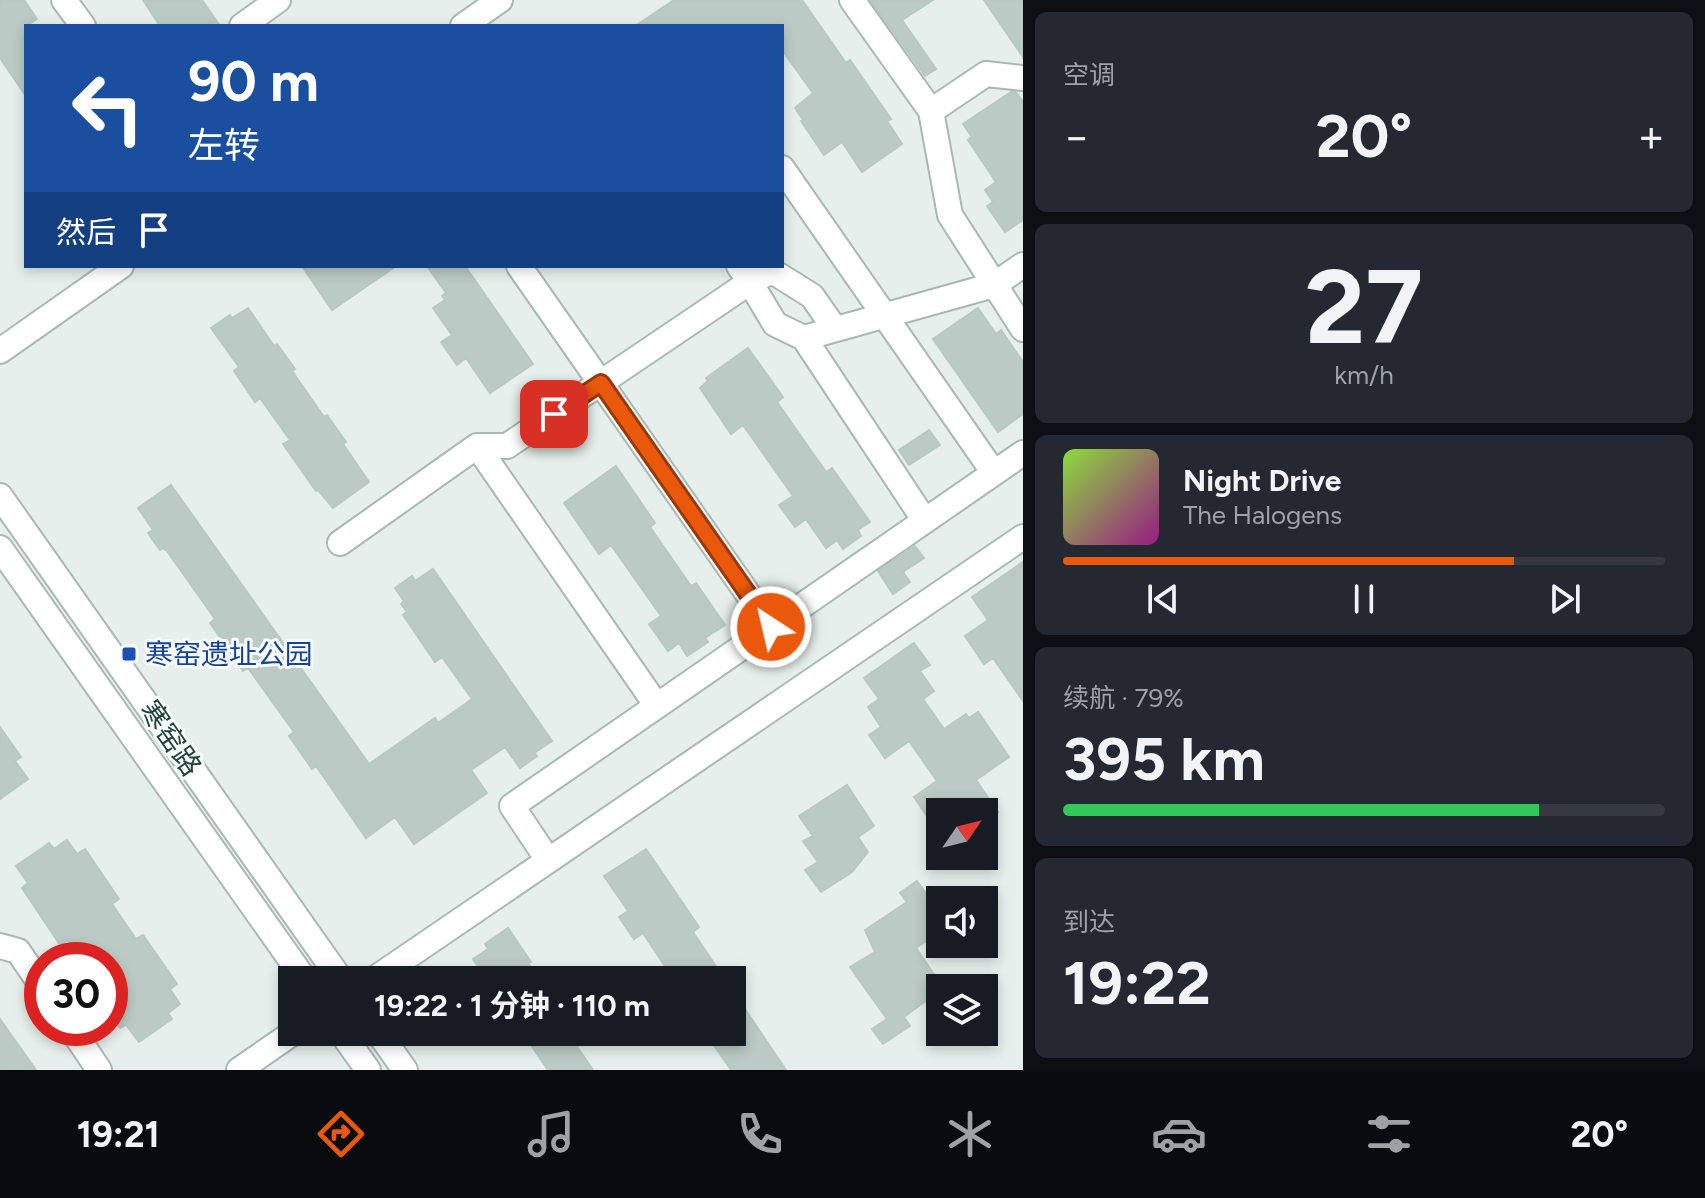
<!DOCTYPE html>
<html lang="zh">
<head>
<meta charset="utf-8">
<style>
	:root { --surface:#171b24; --page:#242831; --text:#f1f3f6; --muted:#9ea1a6; --line:#363941; --accent:#ea580c }
	body { margin:0; font-family:Figtree,"Noto Sans SC",sans-serif; background:var(--page); color:var(--text); height:100vh; display:flex; flex-direction:column; font-size:30px; white-space:nowrap }
	* { box-sizing:border-box; margin:0 }
	p { font-size:26px; color:var(--muted) }
	.icon { flex:none; width:44px; height:44px; fill:none; stroke:currentColor; stroke-width:2; stroke-linecap:round; stroke-linejoin:round }
	.map { position:relative; flex:1; overflow:hidden }
	.drawer { display:flex; flex-direction:column; gap:12px; padding:12px; background:#0d0f14; width:682px }
	.drawer>* { flex:none }
	.banner { position:absolute; left:24px; top:24px; width:760px; height:244px; border-radius:0px; box-shadow:0 4px 12px #0003; background:#1a4fa0; color:#fff; overflow:hidden }
	.needle { width:52px; rotate:55deg }
	.fabs { position:absolute; left:926px; top:798px; display:grid; gap:16px }
	.fabs a { display:grid; place-items:center; width:72px; height:72px; border-radius:0px; background:var(--surface); box-shadow:0 4px 12px #0003; font-size:40px }
	.speed { position:absolute; left:24px; top:942px; display:flex; gap:16px; font-size:40px; font-weight:700; text-align:center }
	.speed>* { display:grid; place-content:center; width:104px; height:104px; border-radius:50%; background:var(--surface); box-shadow:0 4px 12px #0003; line-height:1 }
	.speed .limit { border:12px solid #d22; background:#fff; color:#111 }
	.pin { position:absolute; display:grid; place-items:center; width:68px; height:68px; color:#fff; margin:-34px; border-radius:16px; box-shadow:0 4px 12px #0006 }
	.me { position:absolute; width:88px; margin:-44px; rotate:325deg; stroke-linejoin:round; filter:drop-shadow(0 0 6px #0008) }
	.turn { display:flex; align-items:center; gap:28px; height:168px; padding:0 32px; font-size:36px }
	.turn .icon { width:104px; height:104px; stroke-width:2.5 }
	.turn b { display:block; font-size:56px; line-height:68px }
	.then { display:flex; align-items:center; height:76px; padding:0 32px; background:#0003; gap:16px; font-size:30px }
	.big { font-size:60px; font-weight:700; line-height:1.1 }
	.drawer .tile { flex:1; display:flex; flex-direction:column; justify-content:center; gap:12px; min-width:0; padding:0 28px; border-radius:12px; background:var(--page) }
	.drawer .dial { align-items:center; gap:0 }
	.dial b { font-size:104px; line-height:1 }
	.song { display:flex; align-items:center; gap:24px }
	.cover { width:96px; height:96px; border-radius:12px; background:linear-gradient(135deg,hsl(90 70% 55%),hsl(310 70% 35%)) }
	.played { height:8px; border-radius:4px; background:linear-gradient(90deg,var(--accent) 75%,var(--line) 75%) }
	.keys { display:flex; justify-content:space-around; direction:ltr }
	.heat { display:flex; justify-content:space-between; align-items:center; font-size:44px; direction:ltr }
	.charge { height:12px; border-radius:6px; background:linear-gradient(90deg,#34c759 79%,var(--line) 0) }
	.trip { position:absolute; left:278px; top:966px; width:468px; height:80px; border-radius:0px; background:var(--surface); box-shadow:0 4px 12px #0003; font-weight:700; line-height:80px; text-align:center }
	.tab-bar { display:flex; height:128px; justify-content:space-around; align-items:center; background:#090b0e; color:var(--muted) }
	.tab-bar .icon { width:56px; height:56px }
	.tab-bar .selected { color:var(--accent) }
	.tab-bar b { font-size:36px; color:var(--text) }
	main { display:flex; flex:1; min-height:0 }
	.map>svg:first-child { display:block }
	.building { fill:#bbcac4; stroke:#b8c9c2; stroke-width:2 }
	.lines { fill:none; stroke-linecap:round; stroke-linejoin:round }
	.minor-casing { stroke:#a8b8b2; stroke-width:28 }
	.tertiary-casing { stroke:#a8b8b2; stroke-width:28 }
	.minor { stroke:#fff; stroke-width:24 }
	.tertiary { stroke:#fff; stroke-width:24 }
	.route-casing { stroke:#983908; stroke-width:20 }
	.route { stroke:#ea580c; stroke-width:14 }
	.transit-dot { fill:#1a4fb4; stroke:#f7fbf9; stroke-width:3 }
	.labels { text-anchor:middle; stroke-width:6; stroke-linejoin:round; paint-order:stroke }
	.transit-label { font-size:28px; fill:#164399; stroke:#f7fbf9; text-anchor:start }
	.street-label { font-size:28px; fill:#24423a; stroke:#f7fbf9 }
</style>
</head>
<body>
<main>
<div class="map">
<svg width="1023" height="1070" viewBox="0 0 1023 1070">
	<rect width="100%" height="100%" fill="#e6efeb"/>
	<!-- building -->
	<path class="building" d="M0 0H24L37 19 26 26V96L0 58Z
		M143 0H202L220 26H160Z
		M674 0H802L846 63 850 60 891 119 887 121 902 144 862 172 842 142 824 155 801 121 803 120 795 108 813 93 782 50V26H635Z
		M870 0H933L902 20 936 69 925 76Z
		M984 0H1023V57Z
		M1011 92H1016L1023 102V220L1005 232 987 206 993 202 985 190 996 182 968 140 972 137 963 124Z
		M302 266H396L332 310Z
		M427 266H465L533 364 490 393 466 358 457 365 441 342 452 335 433 308 445 300 442 296 446 293Z
		M248 308 274 346 277 344 295 369 292 371 324 417 327 415 346 442 343 444 369 482 333 508 318 490 316 491 283 444 290 440 260 398 255 402 234 371 239 367 211 328 230 315 232 318Z
		M978 308 996 334 1001 330 1023 362V414L998 432 933 339Z
		M748 348 783 397 777 402 826 472 832 468 870 522 858 530 861 536 843 549 837 540 826 548 806 519 795 527 779 505 793 496 743 425 731 434 700 388 708 381 706 378Z
		M929 430 940 445 909 465 899 450Z
		M616 466 655 523 650 527 691 586 696 583 725 625 705 638 708 642 687 656 679 643 668 651 649 624 661 616 611 545 599 554 564 503Z
		M171 485 369 764 435 718 438 723 472 699 442 657 435 662 403 615 407 612 401 604 404 601 395 588 412 576 415 581 433 569 552 741 534 753 537 756 520 768 505 747 471 770 487 793 414 844 395 817 366 838 316 766 312 769 289 736 294 732 248 668 243 671 210 623 215 619 167 551 163 548 160 550 148 533 153 530 138 508Z
		M915 546 924 558 903 572 910 582 893 594 878 571Z
		M1023 562V701L993 658 984 664 965 636 988 620 972 597Z
		M914 643 930 665 920 671 934 691 923 699 944 729 966 714 969 718 978 712 1009 757 976 780 998 812H940V820L933 825 914 797 937 781 909 741 885 758 869 735 881 727 868 707 879 699 864 678Z
		M0 727 21 757 15 761 28 779 0 799Z
		M847 785 874 826 858 837 868 852 852 872 821 892 805 870 818 862 803 841 813 836 799 816Z
		M67 840 77 854 85 849 119 899 112 904 136 939 143 935 177 984 170 989 180 1004 168 1013 172 1019 139 1042 126 1025 120 1028 110 1014V960H82L68 940 60 945 22 888 28 883 16 866 49 843 54 849Z
		M646 849 699 927 693 932 725 980H674L643 933 634 939 619 917 628 911 604 876Z
		M917 881 940 912V932L916 948 940 983 935 994 904 1017 910 1026 883 1044 872 1029 887 1019 850 967 875 952 865 930 907 902 900 893Z
		M508 928 531 962 528 963 540 980H487L473 959 488 949 485 944Z
		M732 990 786 1070H731L705 1032H732Z
		M0 1019 36 1070H0Z
		M522 1032H567L593 1070H548Z"/>
	<g class="lines">
		<!-- minor casing -->
		<g class="minor-casing">
			<path id="minor" d="M64 0 83 26
				M852 0 931 111 950 215 1023 329
				M242 26 278 0
				M931 111 986 74 1023 78
				M782 168 994 473
				M519 266 771 627
				M739 266 750 282 772 271 812 296 835 329
				M477 446 657 706
				M925 521 804 338 994 285 1023 265
				M340 543 477 446H507L750 282 775 324 804 338
				M548 860 512 806 1023 453
				M0 946 18 951 42 986
				M373 980 1023 537
				M71 1028 99 1070
				M239 1070 294 1032"/>
		</g>
		<!-- tertiary casing -->
		<g class="tertiary-casing">
			<path id="tertiary" d="M463 26 500 0
				M0 351 121 266
				M0 496 341 980
				M0 548 305 980
				M341 1032 368 1070
				M378 1032 405 1070"/>
		</g>
		<!-- minor -->
		<use href="#minor" class="minor"/>
		<!-- tertiary -->
		<use href="#tertiary" class="tertiary"/>
	</g>
	<g class="lines">
		<!-- route casing -->
		<g class="route-casing">
			<path id="route" d="M554 414 601 383 771 627"/>
		</g>
		<!-- route -->
		<use href="#route" class="route"/>
	</g>
	<!-- markers -->
	<rect class="transit-dot" x="121" y="646" width="16" height="16" rx="4"/>
	<g class="labels">
		<!-- transit labels -->
		<g class="transit-label">
			<text x="145" y="664">寒窑遗址公园</text>
		</g>
		<!-- street labels -->
		<g class="street-label">
			<text transform="translate(171 738) rotate(55)" y="10">寒窑路</text>
		</g>
	</g>
</svg>
<div class="fabs">
<a><svg class="needle" viewBox="-14 -14 28 28"><path d="M0-13l5 13h-10z" fill="#e53935"/><path d="M0 13l5-13h-10z" fill="#9ea1a6"/></svg></a>
<a><svg class="icon" aria-label="sound" viewBox="0 0 24 24"><path d="M4 9h4l5-4v14l-5-4H4zM17 9q2 3 0 6"/></svg></a>
<a><svg class="icon" aria-label="layers" viewBox="0 0 24 24"><path d="M12 4l9 5-9 5-9-5zM3 14l9 5 9-5"/></svg></a>
</div>
<div class="speed"><div class="limit">30</div></div>
<div class="pin" style="left:554px;top:414px;background:#d93025"><svg class="icon" aria-label="arrive" viewBox="0 0 24 24"><path d="M6 21V4h12l-3 4 3 4H6"/></svg></div>
<svg class="me" style="left:771px;top:627px" viewBox="-20 -20 40 40"><circle r="17" fill="#ea580c" stroke="#fff" stroke-width="3"/><path d="M0-11L8 9 0 5-8 9z" fill="#fff"/></svg>
<div class="trip">19:22 · 1 分钟 · 110 m</div>
<div class="banner">
<div class="turn"><svg class="icon" aria-label="left" viewBox="0 0 24 24"><path d="M17 20v-9H6M10 6l-5 5 5 5"/></svg><div><b>90 m</b>左转</div></div>
<div class="then">然后<svg class="icon" aria-label="arrive" viewBox="0 0 24 24"><path d="M6 21V4h12l-3 4 3 4H6"/></svg></div>
</div>
</div>
<section class="drawer">
<div class="tile"><p>空调</p>
<div class="heat"><a>−</a><b class="big">20°</b><a>+</a></div>
</div>
<div class="tile dial"><b>27</b><p>km/h</p></div>
<div class="tile">
<div class="song"><i class="cover"></i><div><b>Night Drive</b><p>The Halogens</p></div></div>
<div class="played"></div>
<div class="keys"><svg class="icon" aria-label="previous" viewBox="0 0 24 24"><path d="M18 5L8 12l10 7zM5 5v14"/></svg><svg class="icon" aria-label="pause" viewBox="0 0 24 24"><path d="M8 5v14M16 5v14"/></svg><svg class="icon" aria-label="next" viewBox="0 0 24 24"><path d="M6 5l10 7-10 7zM19 5v14"/></svg></div>
</div>
<div class="tile"><p>续航 · 79%</p><b class="big">395 km</b><div class="charge"></div></div>
<div class="tile"><p>到达</p><b class="big">19:22</b></div>
</section>
</main>
<nav class="tab-bar">
<b>19:21</b>
<svg class="icon selected" aria-label="directions" viewBox="0 0 24 24"><path d="M12 3l9 9-9 9-9-9zM9 14v-3h6M13 9l2 2-2 2"/></svg>
<svg class="icon" aria-label="music" viewBox="0 0 24 24"><path d="M9 18V5l10-2v13"/><circle cx="6" cy="18" r="3"/><circle cx="16" cy="16" r="3"/></svg>
<svg class="icon" aria-label="phone" viewBox="0 0 24 24"><path d="M5 4h4l2 5-3 2q2 4 5 5l2-3 5 2v4C11 20 4 13 5 4z"/></svg>
<svg class="icon" aria-label="climate" viewBox="0 0 24 24"><path d="M12 3v18M4 7l16 10M4 17L20 7"/></svg>
<svg class="icon" aria-label="car" viewBox="0 0 24 24"><path d="M5 17H2v-5l4-1 3-4h7l3 4 3 1v5h-3M9 17h6M6 11h13"/><circle cx="7" cy="17" r="2"/><circle cx="17" cy="17" r="2"/></svg>
<svg class="icon" aria-label="filters" viewBox="0 0 24 24"><path d="M4 7h16M4 17h16"/><circle cx="9" cy="7" r="2"/><circle cx="15" cy="17" r="2"/></svg>
<b>20°</b>
</nav>
</body>
</html>
